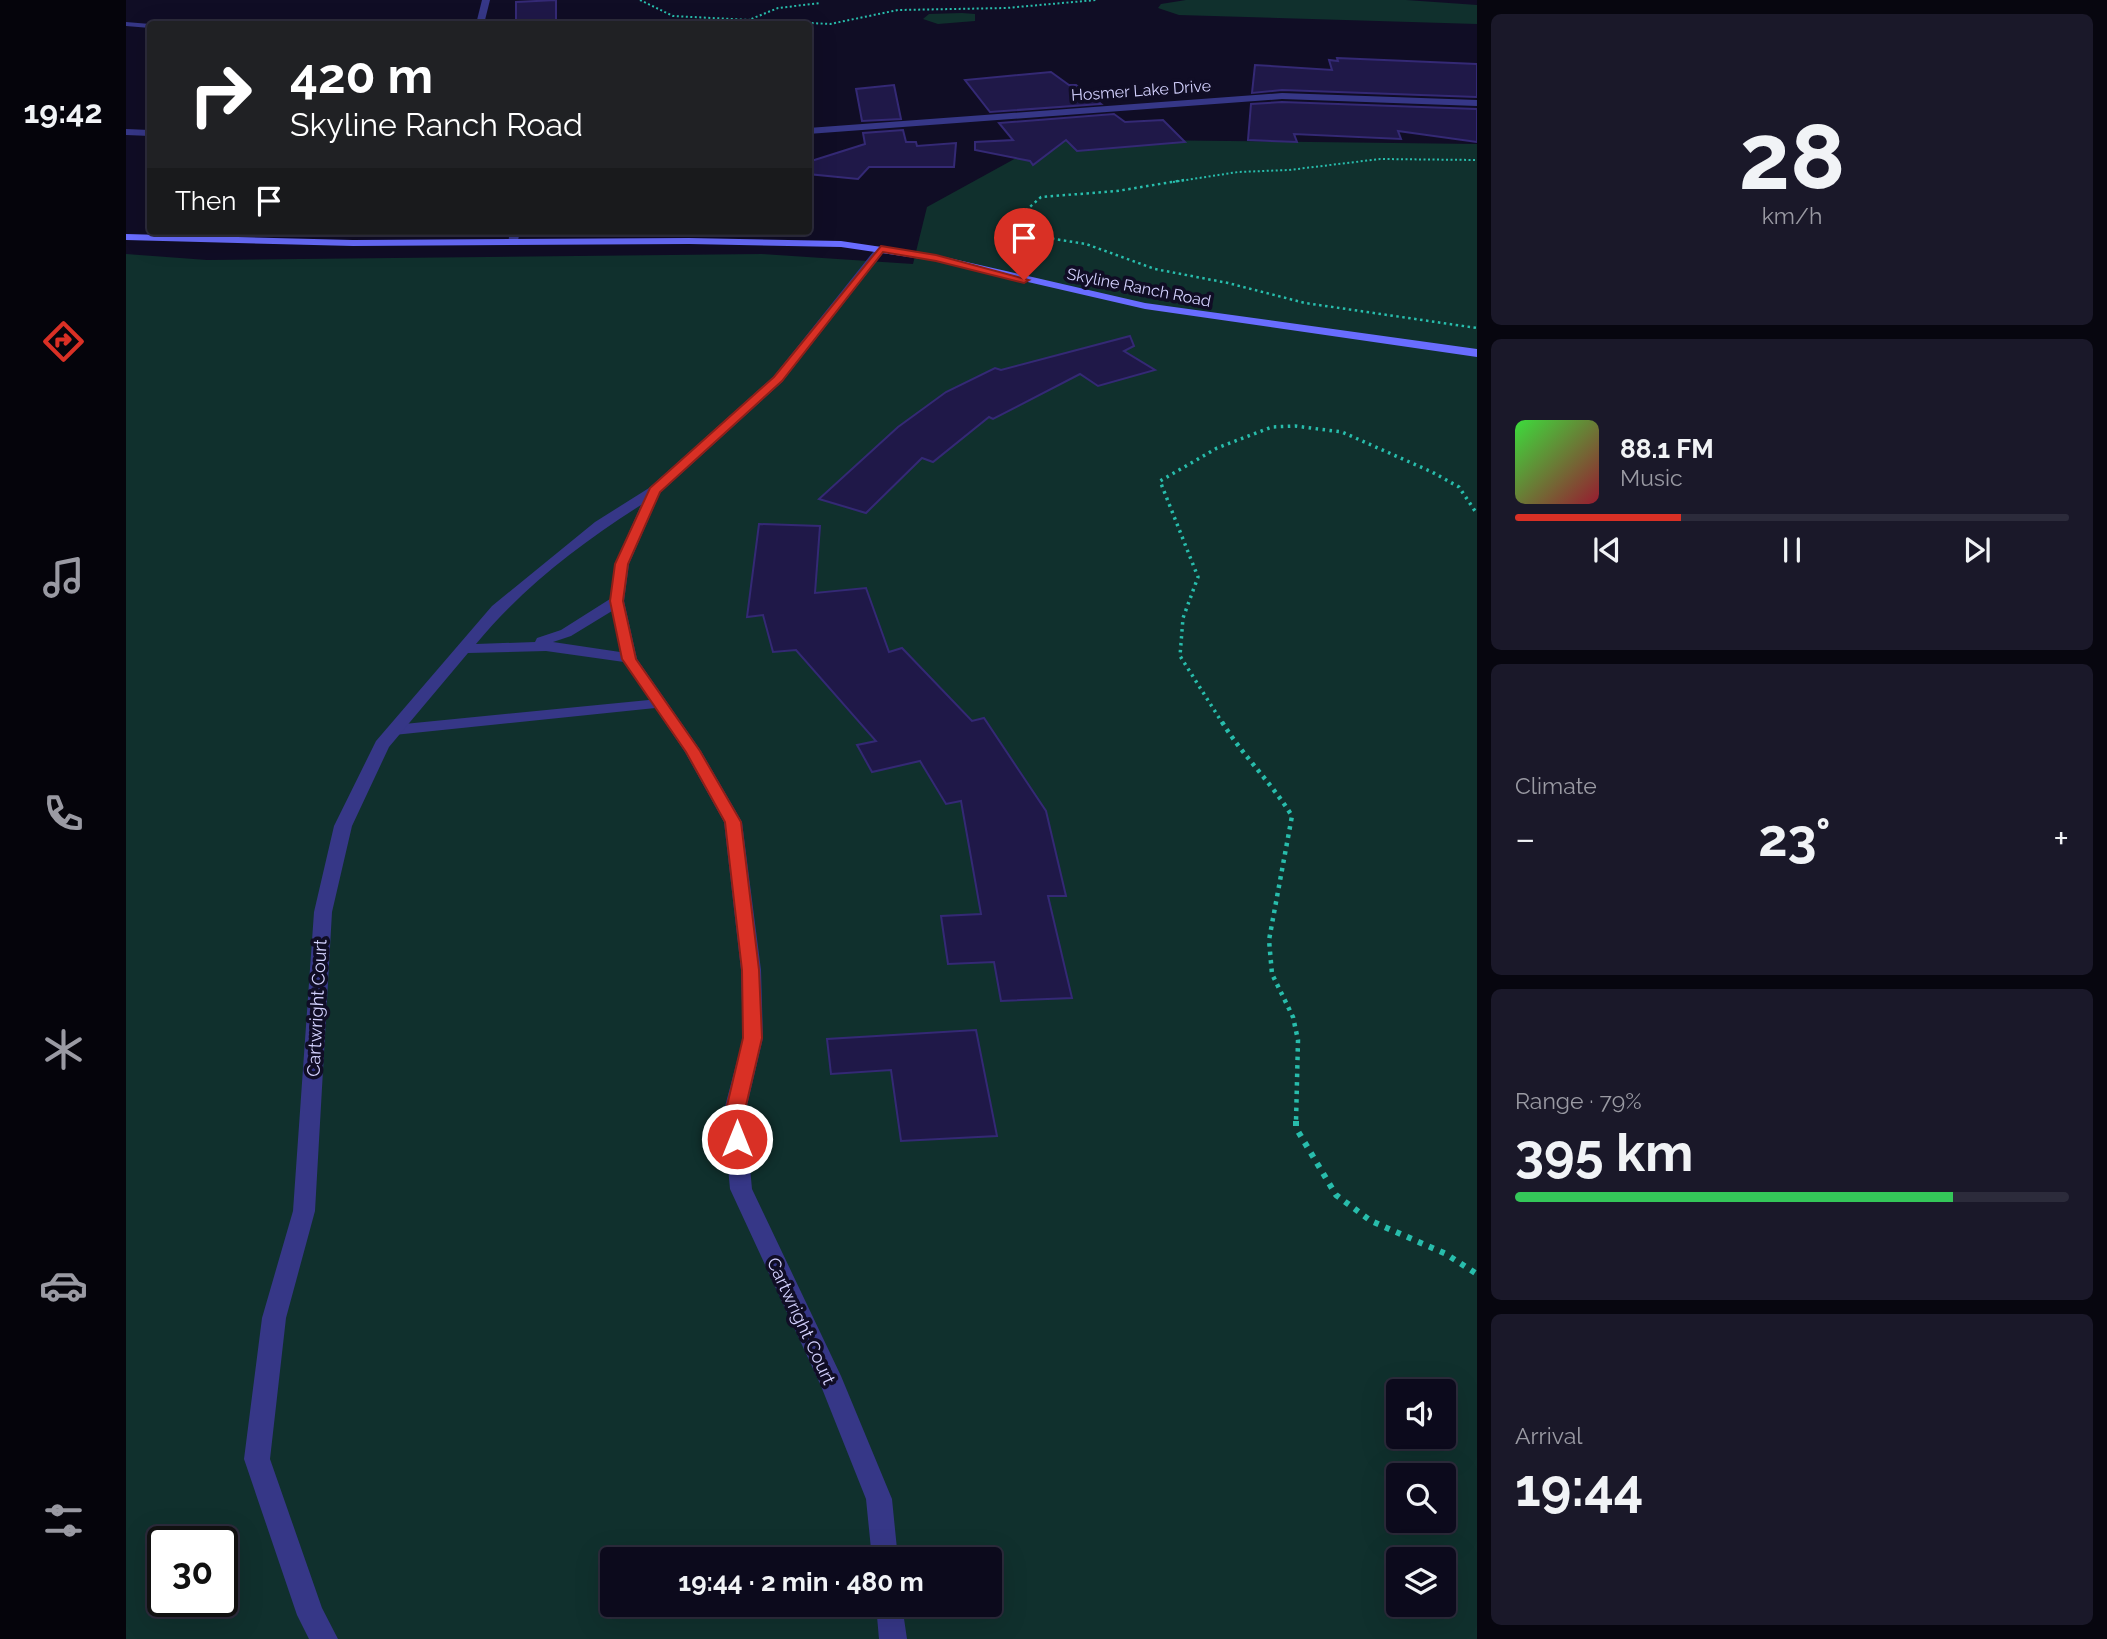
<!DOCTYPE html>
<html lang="en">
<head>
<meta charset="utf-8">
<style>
	:root { --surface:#0c0a1c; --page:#1a1829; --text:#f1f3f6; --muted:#9a9aa3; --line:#2c2b3b; --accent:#d93025 }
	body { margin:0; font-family:Raleway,sans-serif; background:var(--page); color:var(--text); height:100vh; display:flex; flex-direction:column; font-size:26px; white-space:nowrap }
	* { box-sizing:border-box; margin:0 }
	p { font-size:23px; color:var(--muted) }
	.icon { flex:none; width:38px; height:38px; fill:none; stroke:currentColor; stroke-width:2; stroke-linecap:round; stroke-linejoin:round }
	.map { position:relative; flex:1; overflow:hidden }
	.panel { display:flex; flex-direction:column; gap:14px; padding:14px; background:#07060f; width:630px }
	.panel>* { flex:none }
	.top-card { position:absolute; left:21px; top:21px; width:665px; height:214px; border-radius:7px; box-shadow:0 7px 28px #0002,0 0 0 2px var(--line); background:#202124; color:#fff; overflow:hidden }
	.controls { position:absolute; left:1260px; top:1379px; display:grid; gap:14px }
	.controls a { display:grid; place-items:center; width:70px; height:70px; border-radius:7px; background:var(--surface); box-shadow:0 7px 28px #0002,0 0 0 2px var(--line); font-size:35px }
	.speed { position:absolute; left:21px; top:1526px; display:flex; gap:14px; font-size:35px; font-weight:700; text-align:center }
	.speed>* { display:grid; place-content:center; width:91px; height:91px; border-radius:50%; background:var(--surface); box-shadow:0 7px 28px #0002,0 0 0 2px var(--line); line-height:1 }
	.speed .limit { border:4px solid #111; border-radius:10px; background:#fff; color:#111 }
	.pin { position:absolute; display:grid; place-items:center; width:60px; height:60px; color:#fff; margin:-72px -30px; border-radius:50% 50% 50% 0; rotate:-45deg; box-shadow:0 0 7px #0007 }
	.pin .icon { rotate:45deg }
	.me { position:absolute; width:77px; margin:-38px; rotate:0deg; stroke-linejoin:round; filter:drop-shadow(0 0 5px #0008) }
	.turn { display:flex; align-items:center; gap:24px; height:147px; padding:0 28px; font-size:32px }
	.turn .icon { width:91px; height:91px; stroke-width:2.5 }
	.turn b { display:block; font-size:49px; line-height:60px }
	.then { display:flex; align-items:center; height:66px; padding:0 28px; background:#0003; gap:14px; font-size:26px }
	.big { font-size:52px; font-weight:700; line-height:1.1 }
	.panel .tile { flex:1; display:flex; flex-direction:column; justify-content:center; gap:10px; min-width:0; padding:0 24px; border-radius:10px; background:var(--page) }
	.panel .dial { align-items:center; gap:0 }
	.dial b { font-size:91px; line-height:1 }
	.song { display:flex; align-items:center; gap:21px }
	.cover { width:84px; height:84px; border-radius:10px; background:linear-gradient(135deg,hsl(120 70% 55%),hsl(350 70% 35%)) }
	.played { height:7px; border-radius:4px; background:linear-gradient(90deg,var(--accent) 30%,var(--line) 30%) }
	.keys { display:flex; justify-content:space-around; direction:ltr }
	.heat { display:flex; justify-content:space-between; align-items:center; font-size:38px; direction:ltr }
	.charge { height:10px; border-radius:5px; background:linear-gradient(90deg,#34c759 79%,var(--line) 0) }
	.trip { position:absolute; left:474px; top:1547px; width:402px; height:70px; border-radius:7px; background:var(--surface); box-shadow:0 7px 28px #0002,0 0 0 2px var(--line); font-weight:700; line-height:70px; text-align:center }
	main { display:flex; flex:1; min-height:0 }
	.tabs { display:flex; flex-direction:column; width:126px; justify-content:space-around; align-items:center; background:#05040b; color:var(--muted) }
	.tabs .icon { width:49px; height:49px }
	.tabs .active { color:var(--accent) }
	.tabs b { font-size:32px; color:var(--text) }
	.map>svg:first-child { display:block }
	.green { fill:#10302d; fill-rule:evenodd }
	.building { fill:#1f1848; stroke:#342975; stroke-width:2 }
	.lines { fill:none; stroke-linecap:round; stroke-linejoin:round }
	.path-far4 { stroke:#28bdac; stroke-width:2; stroke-dasharray:2 2.5; stroke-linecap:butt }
	.path-far3 { stroke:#28bdac; stroke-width:2.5; stroke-dasharray:2.5 3.5; stroke-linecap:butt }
	.path-far2 { stroke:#28bdac; stroke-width:3.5; stroke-dasharray:2.5 4.5; stroke-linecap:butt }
	.path-far1 { stroke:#28bdac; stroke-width:4.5; stroke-dasharray:3.5 5; stroke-linecap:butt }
	.path { stroke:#28bdac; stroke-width:6; stroke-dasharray:5 7; stroke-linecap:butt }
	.lane { fill:#363787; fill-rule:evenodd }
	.street { fill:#363787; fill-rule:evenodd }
	.secondary { fill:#696dff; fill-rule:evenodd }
	.route { fill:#d93025; stroke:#8d1f18; stroke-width:2 }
	.labels { text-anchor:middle; stroke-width:7; stroke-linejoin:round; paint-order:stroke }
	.far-street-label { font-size:16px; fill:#d4d2ff; stroke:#100d25 }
	.street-label { font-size:18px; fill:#d4d2ff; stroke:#100d25 }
</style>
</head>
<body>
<main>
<nav class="tabs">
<b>19:42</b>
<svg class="icon active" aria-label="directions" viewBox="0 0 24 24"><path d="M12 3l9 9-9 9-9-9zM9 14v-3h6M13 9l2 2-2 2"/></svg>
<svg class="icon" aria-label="music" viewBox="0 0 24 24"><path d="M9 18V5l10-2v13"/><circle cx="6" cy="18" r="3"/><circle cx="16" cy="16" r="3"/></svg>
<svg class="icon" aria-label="phone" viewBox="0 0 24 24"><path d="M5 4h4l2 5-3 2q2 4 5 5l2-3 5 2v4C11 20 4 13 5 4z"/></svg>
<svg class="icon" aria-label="climate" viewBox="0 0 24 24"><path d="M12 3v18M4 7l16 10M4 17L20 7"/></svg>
<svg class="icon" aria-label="car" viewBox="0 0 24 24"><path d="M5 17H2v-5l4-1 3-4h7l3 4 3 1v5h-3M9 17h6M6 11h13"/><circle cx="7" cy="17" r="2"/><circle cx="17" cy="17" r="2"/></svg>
<svg class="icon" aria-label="filters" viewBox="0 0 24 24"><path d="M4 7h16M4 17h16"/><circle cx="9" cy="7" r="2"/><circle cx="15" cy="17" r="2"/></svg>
</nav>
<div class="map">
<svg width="1351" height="1639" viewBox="0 0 1351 1639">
	<rect width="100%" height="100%" fill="#100d25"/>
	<!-- green -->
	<path class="green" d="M1060 0H1280L1351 5V24L1053 15 1032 8 1035 4Z
		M836 13 849 14V21L812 24 797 19 803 14Z
		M925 139 1351 144V1639H0V254L81 260 636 254 787 264 801 207ZM1272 1391H1318V1437H1272ZM1272 1475H1318V1521H1272ZM37 1542H96V1601H37ZM486 1559H864V1605H486ZM1272 1559H1318V1605H1272Z"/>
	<!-- building -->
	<path class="building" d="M430 0V24H390V2Z
		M1211 58 1351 64V97L1156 90 1126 93 1129 65 1206 70 1203 60 1212 61Z
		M925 72 943 85H950L975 104 864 112 839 80Z
		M768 85 775 119 736 121 730 89Z
		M1156 102 1351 109V142L1272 131 1275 139 1168 134 1171 142 1122 140 1125 104Z
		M988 114 999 122 1037 120 1059 142 951 151 940 140 907 165 904 161 849 150V142L887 140 873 123Z
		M777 130 780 142H790L791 146 830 143 828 167H743L732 179 682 174V162L739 144 737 133Z
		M1004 336 1008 346 998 351 1029 370 972 386 954 374 867 419 863 417 807 462 796 458 740 513 693 499 772 427 820 392 869 368 875 370Z
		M633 524 694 526 689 593 740 588 763 652 776 648 846 721 858 718 920 811 940 896H922L946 998 875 1001 868 962 822 964 815 916 855 914 835 801 820 804 794 761 746 772 731 745 750 741 670 650 647 652 637 615 621 617Z
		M850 1030 871 1136 775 1141 765 1070 705 1074 701 1039Z"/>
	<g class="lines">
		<!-- path-far4 -->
		<path class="path-far4" d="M514 0 547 16 704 24 772 10 880 8 970 0
			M613 24 652 8 695 3
			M1047 182 1112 172 1163 170 1254 159 1351 160"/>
		<!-- path-far3 -->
		<path class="path-far3" d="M1058 180 991 191 915 197 896 214 906 229 922 238 960 244 1029 269 1102 283 1179 303 1351 328"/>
		<!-- path-far2 -->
		<path class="path-far2" d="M1097 724 1054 656 1057 618 1072 577 1034 481 1091 448 1146 427 1169 426 1216 432 1306 472 1333 487 1351 514"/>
		<!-- path-far1 -->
		<path class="path-far1" d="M1096 722C1117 756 1145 782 1166 816L1143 940 1146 974 1167 1017 1172 1040 1170 1122"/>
		<!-- path -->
		<path class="path" d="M1170 1121V1128L1210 1195 1245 1221 1320 1254 1351 1274"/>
		<!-- lane -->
		<path class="lane" d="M533 699 539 701 541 704 539 707 268 735 260 730 268 725Z"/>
		<!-- street -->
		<path class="street" d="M356 0H364L358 24H350Z
			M0 22 24 24H27L24 28 0 26Z
			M1156 93 1351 100V106L1156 99 682 134V128Z
			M0 129 24 130V136L0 135Z
			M384 231H394L391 245 382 243Z
			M751 247 760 249 656 382 534 493 503 564 498 601 511 659 575 751 616 822 635 970 637 1038 619 1114 626 1189 715 1376 766 1499 772 1559H746L740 1499 695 1386 604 1189 597 1114 617 1038 615 970 598 822 559 752 498 662 420 651 342 653 263 747 226 826 206 912 189 1211 160 1318 144 1459 196 1608 212 1639H183L171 1615 118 1459 136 1318 167 1211 188 912 208 826 250 741 366 606 469 522 523 488 648 376ZM515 505 489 564 484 599 435 630 411 638 409 642 350 644C395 589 455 543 515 505ZM486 611 494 652 427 642 445 636Z
			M750 1605H776L781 1639H753Z"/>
		<!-- secondary -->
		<path class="secondary" d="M0 234 227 240 563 238 715 241 810 255 1019 303 1351 349V357L1019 309 810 261 715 247 563 244 227 246 0 240Z"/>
	</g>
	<!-- route -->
	<path class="route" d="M755 246 810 255 903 280 898 283 810 261 757 252 656 381 534 492 502 564 497 601 510 659 574 751 615 822 633 970 636 1038 618 1114 621 1139 618 1145H604L599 1114 617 1038 616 970 599 822 560 752 496 659 484 601 489 564 524 488 648 377Z"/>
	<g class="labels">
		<!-- far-street labels -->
		<g class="far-street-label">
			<text transform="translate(1015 90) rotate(-4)" y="6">Hosmer Lake Drive</text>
			<text transform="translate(1013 287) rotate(11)" y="6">Skyline Ranch Road</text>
		</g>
		<!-- street labels -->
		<g class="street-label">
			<text transform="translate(191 1008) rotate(-87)" y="6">Cartwright Court</text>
			<text transform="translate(675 1321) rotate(65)" y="6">Cartwright Court</text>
		</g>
	</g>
</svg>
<div class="controls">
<a><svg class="icon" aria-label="sound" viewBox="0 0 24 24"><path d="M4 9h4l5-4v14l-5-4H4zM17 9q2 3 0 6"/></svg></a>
<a><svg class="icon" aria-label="search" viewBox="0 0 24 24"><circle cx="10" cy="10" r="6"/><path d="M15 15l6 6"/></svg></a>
<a><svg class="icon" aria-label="layers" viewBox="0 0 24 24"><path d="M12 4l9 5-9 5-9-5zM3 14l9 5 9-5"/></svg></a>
</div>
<div class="speed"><div class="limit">30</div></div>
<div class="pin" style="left:898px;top:280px;background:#d93025"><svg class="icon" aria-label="arrive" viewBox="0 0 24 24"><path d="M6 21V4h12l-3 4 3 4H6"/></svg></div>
<svg class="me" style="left:611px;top:1139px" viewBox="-20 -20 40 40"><circle r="17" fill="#d93025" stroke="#fff" stroke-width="3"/><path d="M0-11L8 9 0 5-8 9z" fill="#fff"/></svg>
<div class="trip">19:44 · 2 min · 480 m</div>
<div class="top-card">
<div class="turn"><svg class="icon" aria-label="right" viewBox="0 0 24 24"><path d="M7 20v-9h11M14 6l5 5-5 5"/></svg><div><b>420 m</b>Skyline Ranch Road</div></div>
<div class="then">Then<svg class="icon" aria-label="arrive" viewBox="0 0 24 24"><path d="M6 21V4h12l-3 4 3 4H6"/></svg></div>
</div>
</div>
<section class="panel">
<div class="tile dial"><b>28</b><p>km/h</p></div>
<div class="tile">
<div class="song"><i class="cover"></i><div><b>88.1 FM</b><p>Music</p></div></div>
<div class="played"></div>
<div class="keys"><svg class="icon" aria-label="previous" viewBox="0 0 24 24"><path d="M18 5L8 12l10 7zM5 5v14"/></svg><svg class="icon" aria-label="pause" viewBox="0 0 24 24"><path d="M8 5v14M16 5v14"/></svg><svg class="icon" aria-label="next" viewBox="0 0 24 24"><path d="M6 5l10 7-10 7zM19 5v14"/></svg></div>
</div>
<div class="tile"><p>Climate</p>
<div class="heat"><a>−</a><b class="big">23°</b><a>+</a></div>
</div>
<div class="tile"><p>Range · 79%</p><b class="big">395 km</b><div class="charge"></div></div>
<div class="tile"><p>Arrival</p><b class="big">19:44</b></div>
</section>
</main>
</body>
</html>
